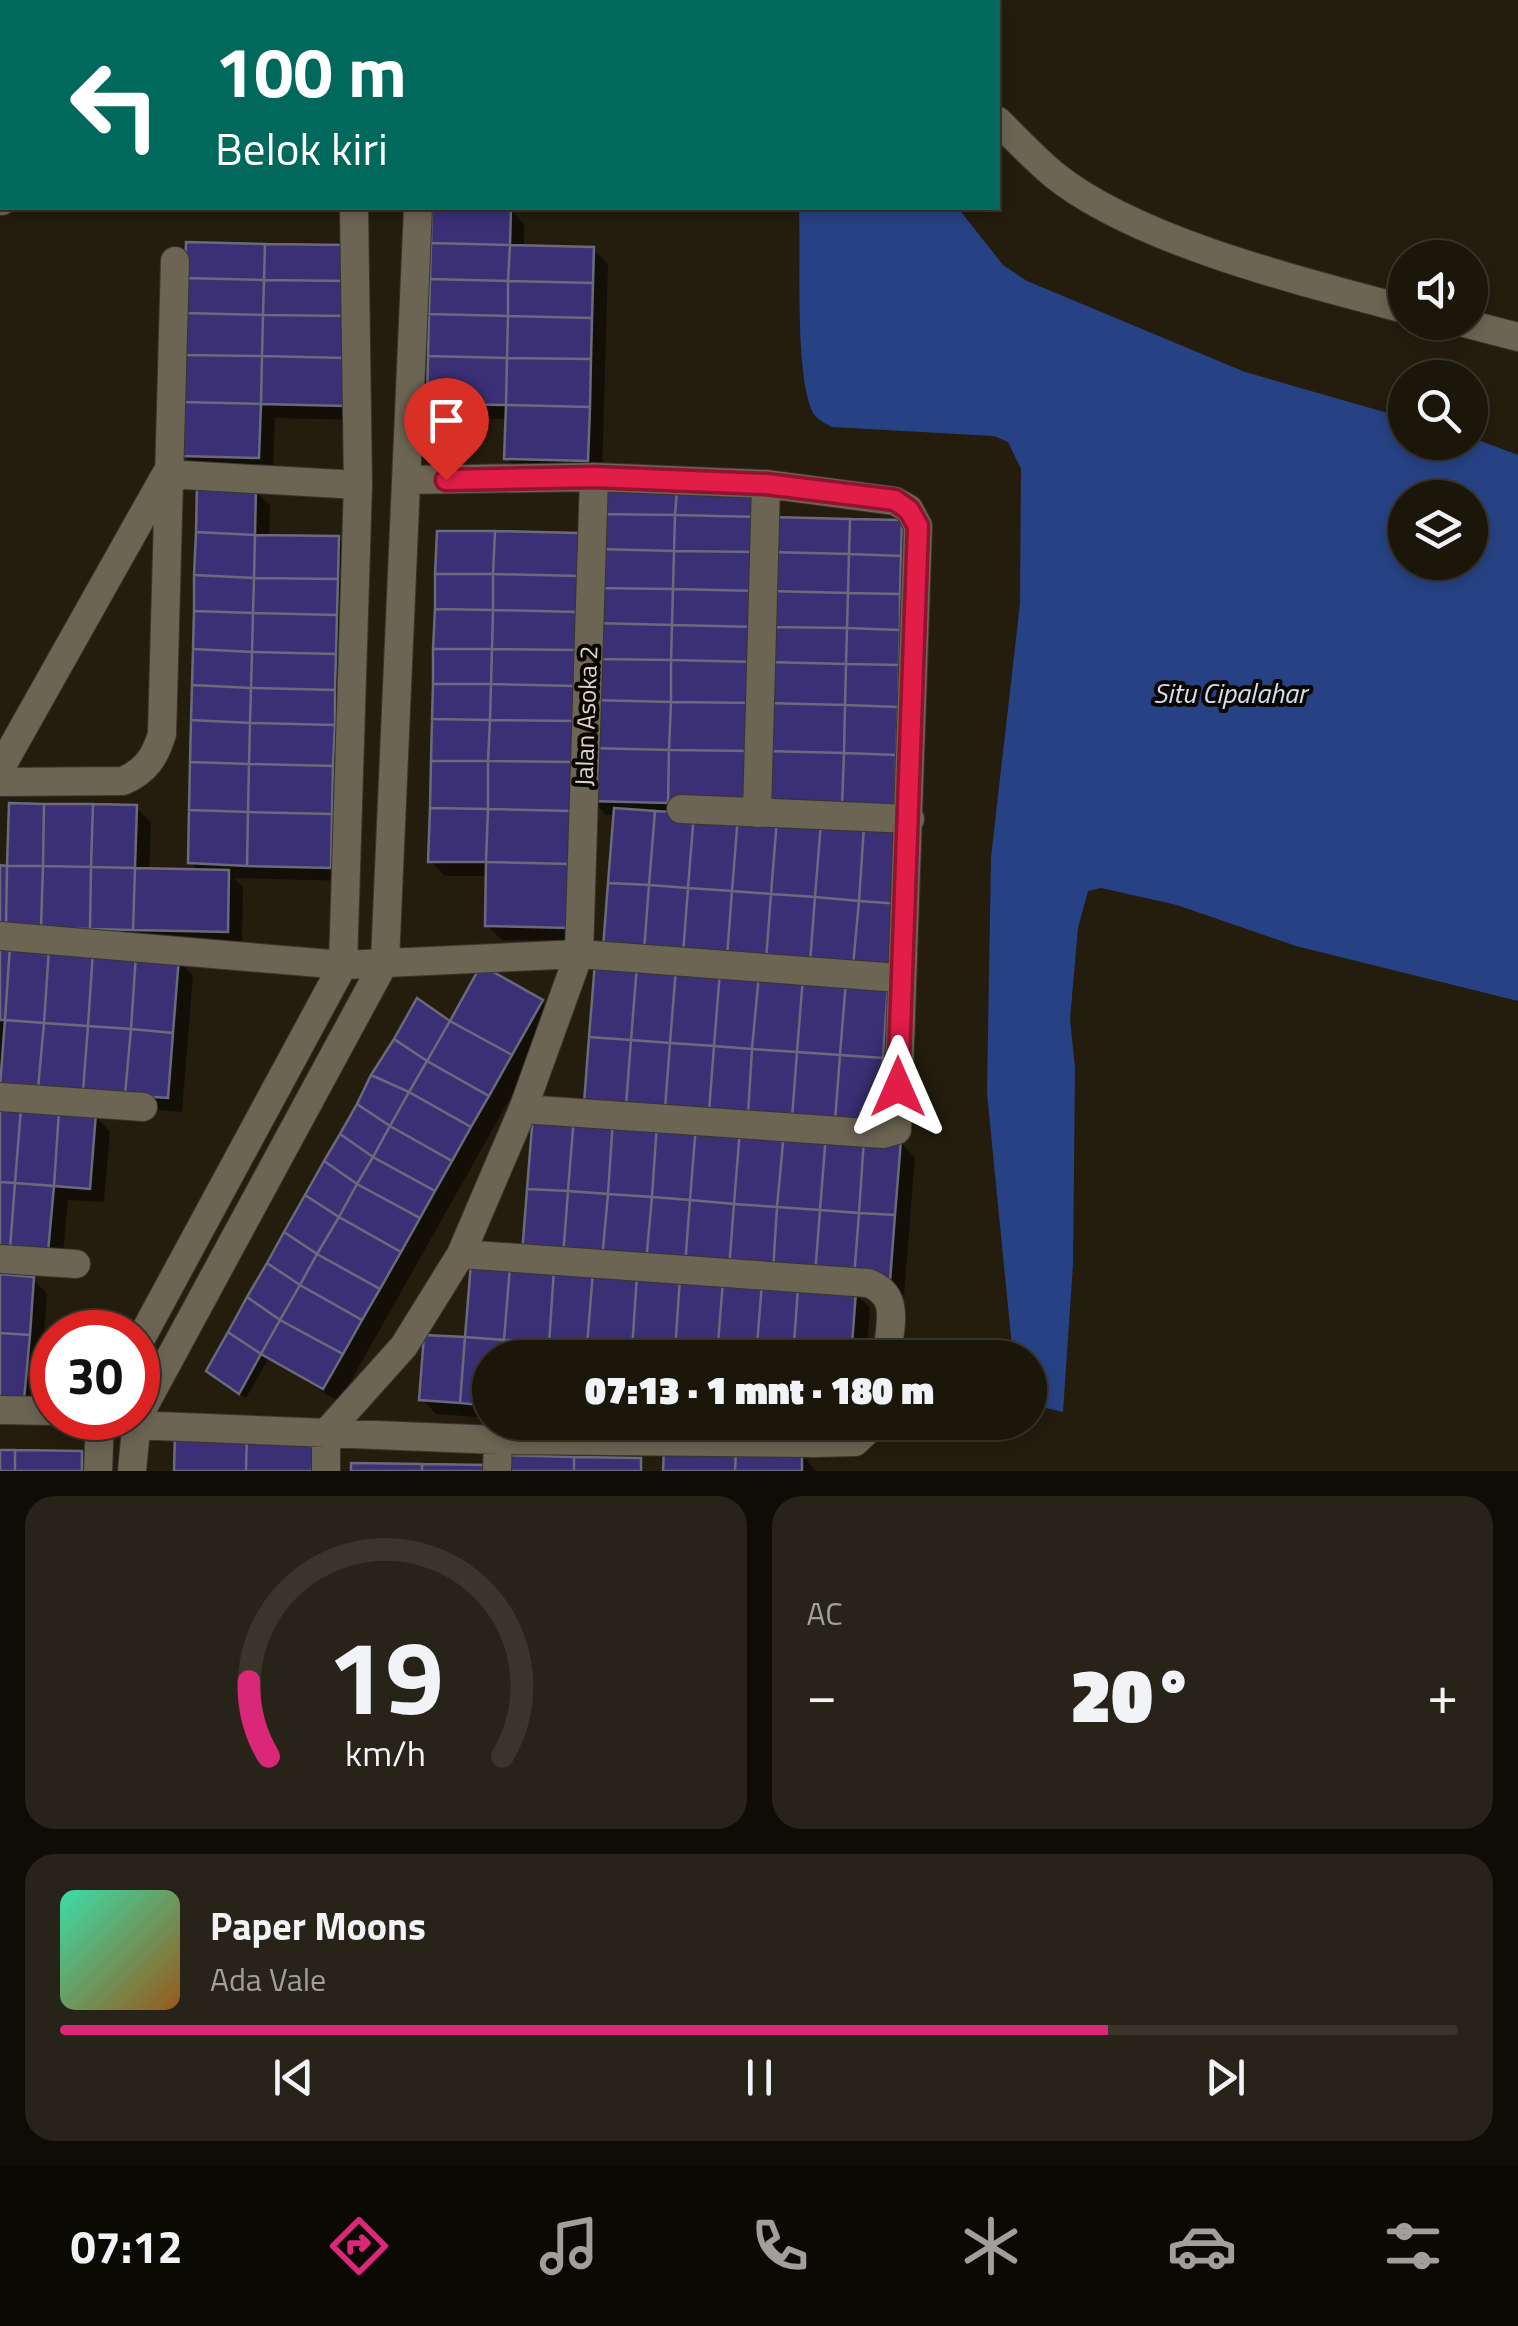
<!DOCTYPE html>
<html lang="id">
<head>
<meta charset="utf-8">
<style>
	:root { --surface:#1b160a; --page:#282318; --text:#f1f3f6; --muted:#a09f9c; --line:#39352b; --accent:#db2777 }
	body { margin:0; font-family:"Titillium Web",sans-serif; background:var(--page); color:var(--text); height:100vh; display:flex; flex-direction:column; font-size:38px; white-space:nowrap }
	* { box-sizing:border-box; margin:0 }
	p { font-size:32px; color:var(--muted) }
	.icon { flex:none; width:55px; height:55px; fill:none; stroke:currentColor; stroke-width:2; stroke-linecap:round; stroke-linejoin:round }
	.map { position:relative; height:1471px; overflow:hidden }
	.details { display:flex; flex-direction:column; gap:25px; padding:25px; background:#0f0c06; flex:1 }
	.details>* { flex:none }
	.hud { position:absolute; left:0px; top:0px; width:1000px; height:210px; box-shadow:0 5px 15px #0003,0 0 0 2px var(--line); background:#00695c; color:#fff; overflow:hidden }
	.controls { position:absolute; left:1388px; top:240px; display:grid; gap:20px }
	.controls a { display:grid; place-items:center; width:100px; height:100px; border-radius:50%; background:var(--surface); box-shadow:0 5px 15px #0003,0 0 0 2px var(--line); font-size:50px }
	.speed { position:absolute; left:30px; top:1310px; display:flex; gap:20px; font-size:50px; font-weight:700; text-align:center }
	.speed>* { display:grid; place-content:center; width:130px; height:130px; border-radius:50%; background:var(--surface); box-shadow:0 5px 15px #0003,0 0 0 2px var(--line); line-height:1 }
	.speed .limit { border:15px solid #d22; background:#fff; color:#111 }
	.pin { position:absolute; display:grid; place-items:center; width:85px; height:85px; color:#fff; margin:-102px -42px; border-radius:50% 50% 50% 0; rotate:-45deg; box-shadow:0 0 10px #0007 }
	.pin .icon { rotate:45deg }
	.me { position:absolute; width:110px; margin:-55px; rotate:0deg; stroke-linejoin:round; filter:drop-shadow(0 0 8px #0008) }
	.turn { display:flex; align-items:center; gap:35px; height:210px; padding:0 50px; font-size:45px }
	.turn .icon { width:130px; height:130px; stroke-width:2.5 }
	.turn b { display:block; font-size:70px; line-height:85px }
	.big { font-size:75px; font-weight:800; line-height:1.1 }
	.details .tile { flex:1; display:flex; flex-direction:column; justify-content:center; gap:15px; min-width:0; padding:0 35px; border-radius:30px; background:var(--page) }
	.details .dial { align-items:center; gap:0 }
	.dial svg { height:260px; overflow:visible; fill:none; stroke:var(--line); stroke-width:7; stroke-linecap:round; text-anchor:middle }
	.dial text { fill:var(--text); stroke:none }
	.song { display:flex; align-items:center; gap:30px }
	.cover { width:120px; height:120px; border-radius:15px; background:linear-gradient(135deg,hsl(160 70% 55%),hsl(30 70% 35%)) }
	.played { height:10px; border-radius:5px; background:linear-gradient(90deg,var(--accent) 75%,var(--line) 75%) }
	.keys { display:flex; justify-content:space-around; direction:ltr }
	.heat { display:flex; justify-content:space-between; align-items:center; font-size:55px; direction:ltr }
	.details .tiles { flex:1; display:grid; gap:25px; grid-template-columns:1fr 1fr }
	.tile:last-child { grid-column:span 2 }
	.trip { position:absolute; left:472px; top:1340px; width:575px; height:100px; border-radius:50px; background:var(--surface); box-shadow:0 5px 15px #0003,0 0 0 2px var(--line); font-weight:800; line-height:100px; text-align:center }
	.menu { display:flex; height:160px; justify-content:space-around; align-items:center; background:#0b0904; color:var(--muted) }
	.menu .icon { width:70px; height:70px }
	.menu .selected { color:var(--accent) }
	.menu b { font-size:45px; color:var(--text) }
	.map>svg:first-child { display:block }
	.water { fill:#274284; fill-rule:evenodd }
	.shadow { fill:#0007 }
	.building { fill:#3b3076; stroke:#6a6a7c; stroke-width:2.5 }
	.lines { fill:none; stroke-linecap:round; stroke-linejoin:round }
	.minor-casing { stroke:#3a342d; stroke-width:30 }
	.minor { stroke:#6d6554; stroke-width:28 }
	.route-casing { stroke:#92132f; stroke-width:25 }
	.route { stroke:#e11d48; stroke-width:18 }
	.labels { text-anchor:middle; stroke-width:8; stroke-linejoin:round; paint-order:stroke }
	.street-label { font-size:25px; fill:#dad5cc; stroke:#0a0703 }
	.water-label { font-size:28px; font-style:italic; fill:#d5def2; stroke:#0a0703 }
</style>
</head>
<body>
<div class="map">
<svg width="1518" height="1471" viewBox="0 0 1518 1471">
	<rect width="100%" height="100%" fill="#241d0e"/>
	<!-- water -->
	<path class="water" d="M799 208H958L1003 265 1027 281 1245 372 1405 418V442H1470V437L1518 455V1001L1296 946 1177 905 1101 888 1088 891 1078 928 1070 1019 1075 1068 1073 1264 1063 1412 1030 1404V1358L1013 1357 987 1093 991 857 1020 604 1021 469 1008 442 994 436 832 427C822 422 813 417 810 406 795 360 801 259 799 208ZM1405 498H1470V562H1405Z"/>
	<!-- shadow -->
	<path class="shadow" d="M434 208 510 209 524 224V248L593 249 608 264 602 474 521 472 506 458 508 419 444 418 429 403Z
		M188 245 359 420 275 418 273 471 198 469 183 455Z
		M255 491 270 505 269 537 338 539 353 553 345 881 234 878 243 887 242 945 0 941V868H10L136 808 151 822 149 871 200 872 190 862Z
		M775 519 901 522 916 537 900 1142 915 1157 904 1295 853 1291 870 1308 866 1358H490V1418L436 1414 422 1399 468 1340 541 1270 606 1121 624 967 616 815H606L592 800Z
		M439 533 583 941 502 940 487 925 488 876H445L431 861Z
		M0 947 178 960 193 975 182 1112 0 1098Z
		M481 969 542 1002 556 1017 339 1402 269 1358 246 1398 216 1378 450 1024Z
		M95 1116 110 1131 104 1202 68 1200 62 1265 0 1261Z
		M0 1277 33 1279 47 1294 38 1414 0 1411Z
		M554 1422H861L859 1445Z
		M801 1454 816 1471H666Z"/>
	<!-- building -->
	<path class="building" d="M432 208H511L510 245 431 243Z
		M186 242 265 244 264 280 185 278Z
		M431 243 510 245 508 281 430 279Z
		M265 244 349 245 348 281 264 280Z
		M510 245 594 247 593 283 508 281Z
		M185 278 264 280 263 315 184 313Z
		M430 279 508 281V316L429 314Z
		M264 280 348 281 347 316 263 315Z
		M508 281 593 283 592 318 508 316Z
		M184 313 263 315 262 356 183 355Z
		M429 314 508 316 507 358 428 356Z
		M263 315 347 316 346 358 262 356Z
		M508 316 592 318 591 359 507 358Z
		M183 355 262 356 261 404 182 402Z
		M262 356 346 358 345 406 261 404Z
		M428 356 507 358 506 405 427 404Z
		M507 358 591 359 590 407 506 405Z
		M182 402 261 404 259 458 181 456Z
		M506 405 590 407 588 461 504 459Z
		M197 485 256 488 255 535 196 532Z
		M598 490 677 491 675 515 596 514Z
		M677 491 761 493 759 517 675 515Z
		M596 514 675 515 674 551 596 549Z
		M675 515 759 517 758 552 674 551Z
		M771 517 850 519 849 554 770 552Z
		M850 519 902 520 901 556 849 554Z
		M437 531H495L493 574H435Z
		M495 531 579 533 578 576 493 574Z
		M196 532 255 535 254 578 194 575Z
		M255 535 339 536 338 579 254 578Z
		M596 549 674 551 673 589 594 588Z
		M674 551 758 552V591L673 589Z
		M770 552 849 554 848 593 769 591Z
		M849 554 901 556 900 594 848 593Z
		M435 574H493V610L435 609Z
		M493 574 578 576 577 612 493 610Z
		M194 575 254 578 253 613 194 611Z
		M254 578 338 579 337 615 253 613Z
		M594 588 673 589 672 625 594 623Z
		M673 589 758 591 757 627 672 625Z
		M769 591 848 593 847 628 768 627Z
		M848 593 900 594V630L847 628Z
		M435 609 493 610 492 649H433Z
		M493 610 577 612 576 650 492 649Z
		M194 611 253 613 252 652 193 649Z
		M253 613 337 615 336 654 252 652Z
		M594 623 672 625 671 660 593 659Z
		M672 625 757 627 755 662 671 660Z
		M768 627 847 628 846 664 767 662Z
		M847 628 900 630 899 665 846 664Z
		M193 649 252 652 251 688 192 685Z
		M433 649H492L491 684H433Z
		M492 649 576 650 575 686 491 684Z
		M252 652 336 654 335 690 251 688Z
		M593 659 671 660V702L591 700Z
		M671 660 755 662V703L671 702Z
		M767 662 846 664 845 705 766 703Z
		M846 664 899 665 898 707 845 705Z
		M433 684H491L490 720 432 719Z
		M491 684 575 686 574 721 490 720Z
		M192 685 251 688 250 723 191 720Z
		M251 688 335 690V725L250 723Z
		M591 700 671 702 669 750 591 748Z
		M671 702 755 703 753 751 669 750Z
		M766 703 845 705 844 753 765 751Z
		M845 705 898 707 896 755 844 753Z
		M432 719 490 720 488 761H431Z
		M191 720 250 723 249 764 190 762Z
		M490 720 574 721 573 762 488 761Z
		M250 723 335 725 333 766 249 764Z
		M591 748 669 750 668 803 589 801Z
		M669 750 753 751 752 804 668 803Z
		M765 751 844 753 842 806 764 804Z
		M844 753 896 755 895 808 842 806Z
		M431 761H488V809L430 808Z
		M488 761 573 762 572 811 488 809Z
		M190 762 249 764 248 812 189 810Z
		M249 764 333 766 332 814 248 812Z
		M9 803 44 804 43 866H7Z
		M44 804H93L91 867 43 866Z
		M93 804 137 805 135 868 91 867Z
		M430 808 488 809 486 862H428Z
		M614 808 655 811 649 885 608 883Z
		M488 809 572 811 570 864 486 862Z
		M189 810 248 812 247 866 188 863Z
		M655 811 694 813 688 888 649 885Z
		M248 812 332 814 331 868 247 866Z
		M694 813 738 816 732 891 688 888Z
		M738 816 777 819 771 894 732 891Z
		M777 819 821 822 815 897 771 894Z
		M821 822 864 826 859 901 815 897Z
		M864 826 907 829 901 904 859 901Z
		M486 862 570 864 569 928 485 926Z
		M0 865 7 866 6 927H0Z
		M7 866H43L41 928 6 927Z
		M43 866 91 867 90 929 41 928Z
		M91 867 135 868 133 930 90 929Z
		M135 868 229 870 228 932 133 930Z
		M608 883 649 885 644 951 603 948Z
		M649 885 688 888 683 954 644 951Z
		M688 888 732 891 727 957 683 954Z
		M732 891 771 894 766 960 727 957Z
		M771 894 815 897 810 963 766 960Z
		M815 897 859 901 853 966 810 963Z
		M859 901 901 904 896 969 853 966Z
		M0 944 10 945 5 1020H0Z
		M10 945 49 948 44 1023 5 1020Z
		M49 948 93 951 88 1026 44 1023Z
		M93 951 136 954 131 1029 88 1026Z
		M136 954 179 957 173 1033 131 1029Z
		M595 962 637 965 631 1040 589 1037Z
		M481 965 543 1000 512 1055 450 1021Z
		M637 965 676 968 670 1043 631 1040Z
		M676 968 720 971 714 1046 670 1043Z
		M720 971 759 974 752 1049 714 1046Z
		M759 974 803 977 797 1052 752 1049Z
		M803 977 846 980 840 1055 797 1052Z
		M846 980 888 984 883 1058 840 1055Z
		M417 998 450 1021 427 1061 394 1039Z
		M5 1020 44 1023 38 1089 0 1086Z
		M450 1021 512 1055 489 1096 427 1061Z
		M44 1023 88 1026 83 1091 38 1089Z
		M88 1026 131 1029 125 1095 83 1091Z
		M131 1029 173 1033 168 1098 125 1095Z
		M589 1037 631 1040 626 1106 584 1103Z
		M394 1039 427 1061 409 1092 371 1075Z
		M631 1040 670 1043 665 1109 626 1106Z
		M670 1043 714 1046 709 1112 665 1109Z
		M714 1046 752 1049 748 1115 709 1112Z
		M752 1049 797 1052 792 1118 748 1115Z
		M797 1052 840 1055 835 1121 792 1118Z
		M840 1055 883 1058 878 1124 835 1121Z
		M427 1061 489 1096 471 1127 409 1092Z
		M371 1075 409 1092 390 1126 357 1104Z
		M409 1092 471 1127 452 1161 390 1126Z
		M357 1104 390 1126 373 1157 340 1134Z
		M0 1107 21 1108 15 1183 0 1182Z
		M21 1108 59 1111 54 1186 15 1183Z
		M59 1111 96 1113 90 1189 54 1186Z
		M533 1114 574 1116 568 1191 527 1189Z
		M574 1116 613 1119 608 1194 568 1191Z
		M613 1119 657 1123 652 1197 608 1194Z
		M657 1123 696 1125 690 1200 652 1197Z
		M696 1125 740 1129 734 1204 690 1200Z
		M390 1126 452 1161 435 1191 373 1157Z
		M740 1129 784 1132 777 1207 734 1204Z
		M784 1132 826 1134 820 1210 777 1207Z
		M340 1134 373 1157 357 1184 324 1161Z
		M826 1134 864 1138 859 1213 820 1210Z
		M864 1138 901 1140 895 1215 859 1213Z
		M373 1157 435 1191 420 1218 357 1184Z
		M324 1161 357 1184 339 1217 305 1195Z
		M0 1182 15 1183 10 1249 0 1248Z
		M15 1183 54 1186 48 1252 10 1249Z
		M357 1184 420 1218 401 1252 339 1217Z
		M527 1189 568 1191 563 1257 522 1254Z
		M568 1191 608 1194 602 1260 563 1257Z
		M608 1194 652 1197 646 1263 602 1260Z
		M305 1195 339 1217 317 1254 284 1232Z
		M652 1197 690 1200 685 1266 646 1263Z
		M690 1200 734 1204 729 1269 685 1266Z
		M734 1204 777 1207 773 1272 729 1269Z
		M777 1207 820 1210 815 1275 773 1272Z
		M820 1210 859 1213 854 1278 815 1275Z
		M859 1213 895 1215 890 1281 854 1278Z
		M339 1217 401 1252 380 1289 317 1254Z
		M284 1232 317 1254 300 1285 267 1263Z
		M317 1254 380 1289 362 1320 300 1285Z
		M267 1263 300 1285 280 1320 247 1297Z
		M471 1263 510 1266 504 1340 465 1337Z
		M510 1266 554 1269 549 1344 504 1340Z
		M554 1269 593 1271 587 1346 549 1344Z
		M593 1271 637 1275 632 1350 587 1346Z
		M0 1274 34 1277 30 1335 0 1333Z
		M637 1275 680 1277 675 1352 632 1350Z
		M680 1277 723 1281 717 1356 675 1352Z
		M723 1281 762 1283 756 1358 717 1356Z
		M762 1283 798 1287 793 1358H756Z
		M300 1285 362 1320 343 1354 280 1320Z
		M798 1287 856 1291 851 1358H793Z
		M247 1297 280 1320 261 1354 228 1332Z
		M280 1320 343 1354 323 1389 261 1354Z
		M228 1332 261 1354 239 1394 206 1371Z
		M0 1333 30 1335 24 1400 0 1398Z
		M424 1335 465 1337 460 1403 419 1400Z
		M465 1337 504 1340 503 1358H490V1406L460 1403Z
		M504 1340 549 1344 548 1358H503Z
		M549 1344 587 1346V1358H548Z
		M587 1346 632 1350 631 1358H587Z
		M632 1350 675 1352 674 1358H631Z
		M787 1422H846L845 1431 787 1427Z
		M175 1433 247 1434 246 1471H174Z
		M247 1434 313 1436 312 1471H246Z
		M664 1449 736 1450 735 1471H663Z
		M0 1450H15V1471H0Z
		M15 1450 82 1451V1471H15Z
		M736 1450 802 1451V1471H735Z
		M503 1455 574 1457V1471H503Z
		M574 1457 641 1458V1471H574Z
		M351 1463 422 1464V1471H351Z
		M422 1464 489 1465V1471H422Z"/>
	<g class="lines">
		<!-- minor casing -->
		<g class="minor-casing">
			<path id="minor" d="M692 0V2
				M923 0 924 2
				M998 121C1016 139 1034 158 1053 174 1135 241 1303 282 1405 309
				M0 201H2
				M1460 322 1518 337
				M409 480 594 477 766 484 895 501 909 509 918 526 897 1130 883 1134 523 1109
				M0 769 166 474 358 485
				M0 782 123 781C146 771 155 757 162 734L175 261
				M681 809 910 819
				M757 813 766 484
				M0 936 343 965 579 954 899 978
				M0 1097 143 1107
				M461 1254 868 1283C902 1295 889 1327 887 1358
				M0 1259 76 1264
				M138 1344 343 965 358 485 354 208
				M0 1410 52 1411
				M138 1417 385 961 418 208
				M133 1425 498 1440 815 1443 855 1442 876 1422
				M98 1471 100 1418
				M132 1471 137 1418
				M326 1471V1433L404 1346 461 1254 523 1109 579 954 594 477
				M497 1471 498 1440"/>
		</g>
		<!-- minor -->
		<use href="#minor" class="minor"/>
	</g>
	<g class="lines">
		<!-- route casing -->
		<g class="route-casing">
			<path id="route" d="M446 480 594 477 766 484 895 500 909 510 918 526 898 1087"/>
		</g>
		<!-- route -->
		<use href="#route" class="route"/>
	</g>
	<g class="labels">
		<!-- street labels -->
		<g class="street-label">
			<text transform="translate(586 716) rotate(-88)" y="9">Jalan Asoka 2</text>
		</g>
		<!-- water labels -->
		<g class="water-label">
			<text x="1230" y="703">Situ Cipalahar</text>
		</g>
	</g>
</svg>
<div class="controls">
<a><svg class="icon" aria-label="sound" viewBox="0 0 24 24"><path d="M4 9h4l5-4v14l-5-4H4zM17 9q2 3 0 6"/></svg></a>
<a><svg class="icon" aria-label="search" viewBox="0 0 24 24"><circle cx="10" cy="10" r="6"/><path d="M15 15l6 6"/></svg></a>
<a><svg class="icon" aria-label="layers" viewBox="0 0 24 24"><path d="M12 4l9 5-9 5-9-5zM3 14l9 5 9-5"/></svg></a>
</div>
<div class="speed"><div class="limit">30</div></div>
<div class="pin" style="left:446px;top:480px;background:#d93025"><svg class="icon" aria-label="arrive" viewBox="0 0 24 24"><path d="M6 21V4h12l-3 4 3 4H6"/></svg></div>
<svg class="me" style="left:898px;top:1087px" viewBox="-20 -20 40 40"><path d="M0-17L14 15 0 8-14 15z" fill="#e11d48" stroke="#fff" stroke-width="4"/></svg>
<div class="trip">07:13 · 1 mnt · 180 m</div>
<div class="hud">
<div class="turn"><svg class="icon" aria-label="left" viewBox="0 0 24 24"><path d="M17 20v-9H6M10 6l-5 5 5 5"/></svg><div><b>100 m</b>Belok kiri</div></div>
</div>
</div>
<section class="details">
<div class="tiles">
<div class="tile dial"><svg viewBox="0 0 100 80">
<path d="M14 69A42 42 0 1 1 86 69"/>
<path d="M14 69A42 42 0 0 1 8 46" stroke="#db2777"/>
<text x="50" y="56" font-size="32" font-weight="700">19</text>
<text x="50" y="72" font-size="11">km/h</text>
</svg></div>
<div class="tile"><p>AC</p>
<div class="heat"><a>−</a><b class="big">20°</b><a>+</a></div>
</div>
<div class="tile">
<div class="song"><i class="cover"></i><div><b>Paper Moons</b><p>Ada Vale</p></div></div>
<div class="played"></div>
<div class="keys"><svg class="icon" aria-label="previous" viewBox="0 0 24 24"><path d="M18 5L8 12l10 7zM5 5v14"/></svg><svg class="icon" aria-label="pause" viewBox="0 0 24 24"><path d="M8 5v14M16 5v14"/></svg><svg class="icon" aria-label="next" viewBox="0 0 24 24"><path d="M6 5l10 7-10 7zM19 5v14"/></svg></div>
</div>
</div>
</section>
<nav class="menu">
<b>07:12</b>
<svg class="icon selected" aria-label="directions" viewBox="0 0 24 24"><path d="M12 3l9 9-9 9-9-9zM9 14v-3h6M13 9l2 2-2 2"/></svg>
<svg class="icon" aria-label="music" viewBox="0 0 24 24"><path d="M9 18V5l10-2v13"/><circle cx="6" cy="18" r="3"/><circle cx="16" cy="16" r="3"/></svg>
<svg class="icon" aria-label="phone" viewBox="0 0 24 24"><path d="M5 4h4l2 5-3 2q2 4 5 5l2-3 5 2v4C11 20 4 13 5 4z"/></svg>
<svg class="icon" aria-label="climate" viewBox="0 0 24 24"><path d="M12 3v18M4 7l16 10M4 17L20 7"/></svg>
<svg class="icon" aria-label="car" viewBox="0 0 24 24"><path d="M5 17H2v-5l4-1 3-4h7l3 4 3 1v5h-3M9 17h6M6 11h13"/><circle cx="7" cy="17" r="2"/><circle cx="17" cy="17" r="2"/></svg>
<svg class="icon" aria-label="filters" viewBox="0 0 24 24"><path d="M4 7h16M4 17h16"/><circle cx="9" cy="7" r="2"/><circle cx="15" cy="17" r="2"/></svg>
</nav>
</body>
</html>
